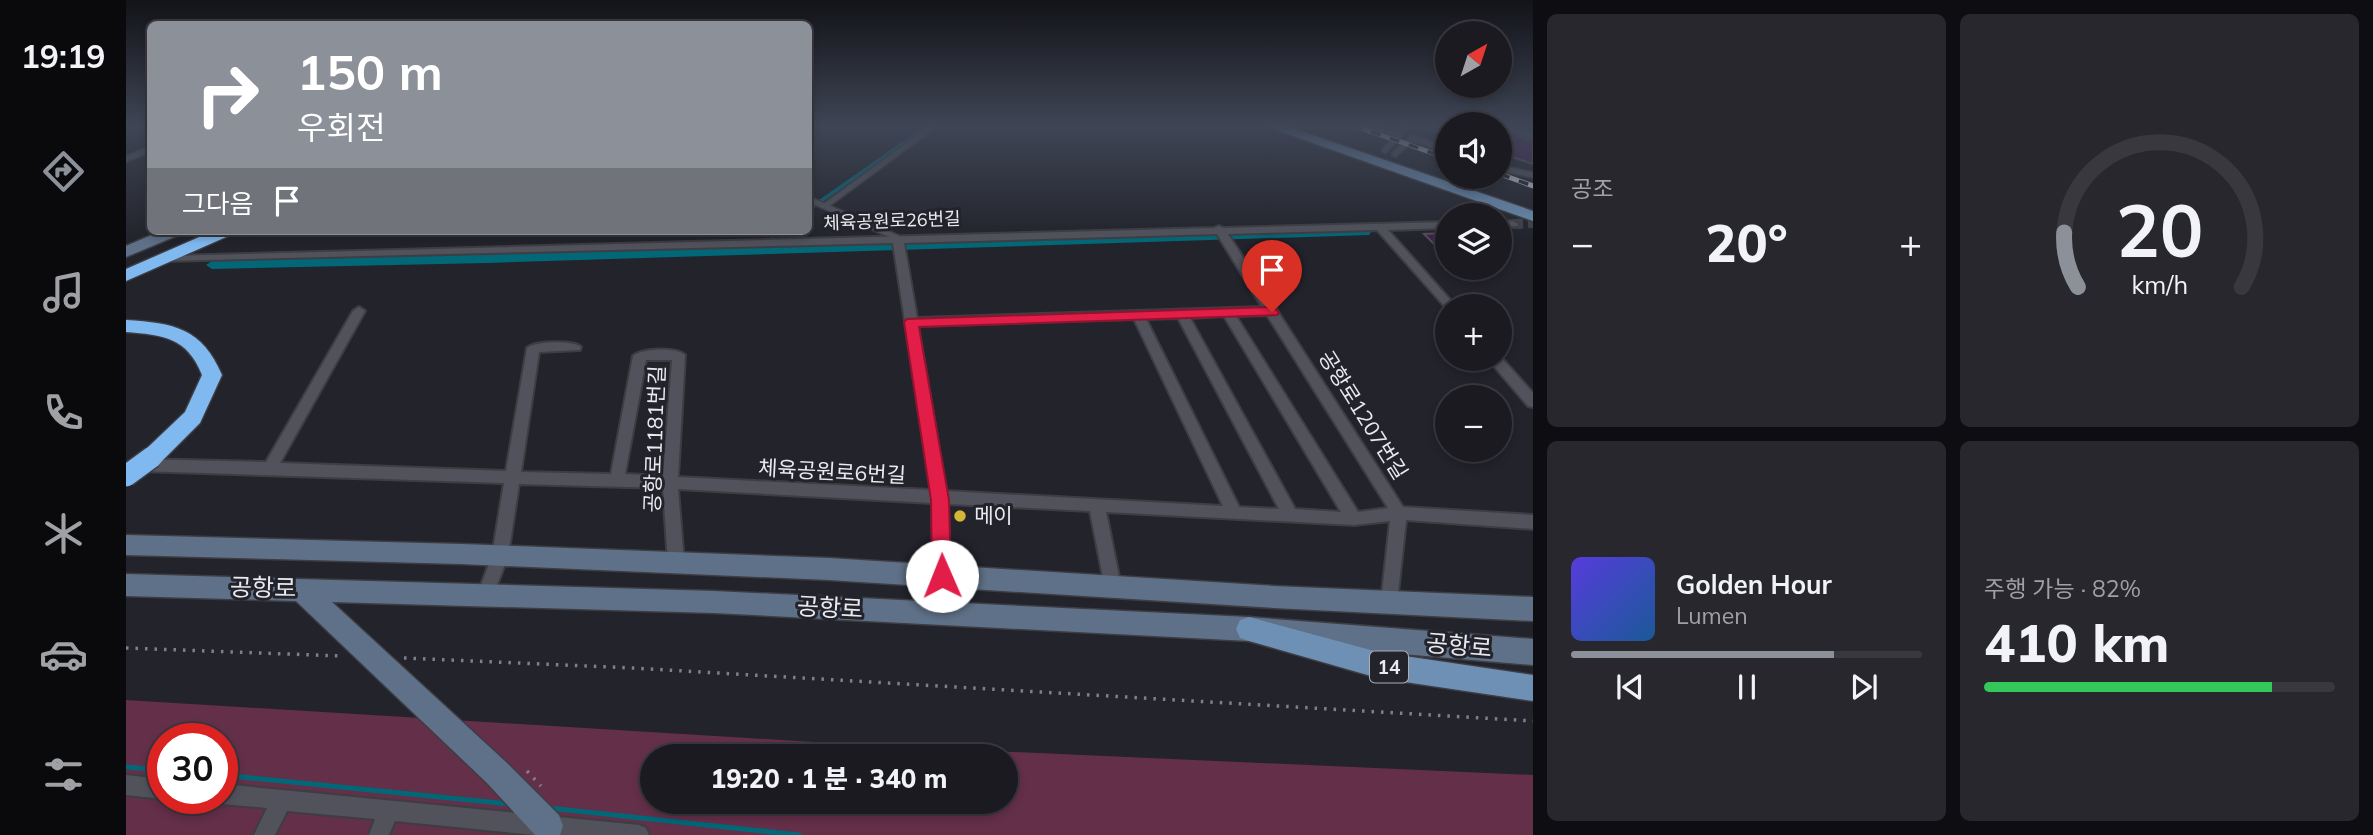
<!DOCTYPE html>
<html lang="ko">
<head>
<meta charset="utf-8">
<style>
	:root { --surface:#1a1a20; --page:#27272d; --text:#f1f3f6; --muted:#9fa1a5; --line:#38383e; --accent:#8c9099 }
	body { margin:0; font-family:Mulish,"Noto Sans KR",sans-serif; background:var(--page); color:var(--text); height:100vh; display:flex; flex-direction:column; font-size:26px; white-space:nowrap }
	* { box-sizing:border-box; margin:0 }
	p { font-size:23px; color:var(--muted) }
	.icon { flex:none; width:38px; height:38px; fill:none; stroke:currentColor; stroke-width:2; stroke-linecap:round; stroke-linejoin:round }
	.map { position:relative; flex:1; overflow:hidden }
	.details { display:flex; flex-direction:column; gap:14px; padding:14px; background:#0e0e12; width:840px }
	.details>* { flex:none }
	.top-card { position:absolute; left:21px; top:21px; width:665px; height:214px; border-radius:10px; box-shadow:0 4px 10px #0003,0 0 0 2px var(--line); background:#8c9099; color:#fff; overflow:hidden }
	.needle { width:46px; rotate:39deg }
	.fabs { position:absolute; left:1309px; top:21px; display:grid; gap:14px }
	.fabs a { display:grid; place-items:center; width:77px; height:77px; border-radius:50%; background:var(--surface); box-shadow:0 4px 10px #0003,0 0 0 2px var(--line); font-size:35px }
	.speed { position:absolute; left:21px; top:723px; display:flex; gap:14px; font-size:35px; font-weight:700; text-align:center }
	.speed>* { display:grid; place-content:center; width:91px; height:91px; border-radius:50%; background:var(--surface); box-shadow:0 4px 10px #0003,0 0 0 2px var(--line); line-height:1 }
	.speed .limit { border:10px solid #d22; background:#fff; color:#111 }
	.pin { position:absolute; display:grid; place-items:center; width:60px; height:60px; color:#fff; margin:-72px -30px; border-radius:50% 50% 50% 0; rotate:-45deg; box-shadow:0 0 7px #0007 }
	.pin .icon { rotate:45deg }
	.me { position:absolute; width:77px; margin:-38px; rotate:359deg; stroke-linejoin:round; filter:drop-shadow(0 0 5px #0008) }
	.turn { display:flex; align-items:center; gap:24px; height:147px; padding:0 35px; font-size:32px }
	.turn .icon { width:91px; height:91px; stroke-width:2.5 }
	.turn b { display:block; font-size:49px; line-height:60px }
	.then { display:flex; align-items:center; height:66px; padding:0 35px; background:#0003; gap:14px; font-size:26px }
	.big { font-size:52px; font-weight:800; line-height:1.1 }
	.details .card { flex:1; display:flex; flex-direction:column; justify-content:center; gap:10px; min-width:0; padding:0 24px; border-radius:10px; background:var(--page) }
	.details .dial { align-items:center; gap:0 }
	.dial svg { height:182px; overflow:visible; fill:none; stroke:var(--line); stroke-width:7; stroke-linecap:round; text-anchor:middle }
	.dial text { fill:var(--text); stroke:none }
	.song { display:flex; align-items:center; gap:21px }
	.cover { width:84px; height:84px; border-radius:10px; background:linear-gradient(135deg,hsl(250 70% 55%),hsl(210 70% 35%)) }
	.played { height:7px; border-radius:4px; background:linear-gradient(90deg,var(--accent) 75%,var(--line) 75%) }
	.keys { display:flex; justify-content:space-around; direction:ltr }
	.heat { display:flex; justify-content:space-between; align-items:center; font-size:38px; direction:ltr }
	.charge { height:10px; border-radius:5px; background:linear-gradient(90deg,#34c759 82%,var(--line) 0) }
	.details .tiles { flex:1; display:grid; gap:14px; grid-template-columns:repeat(2,1fr) }
	.trip { position:absolute; left:514px; top:744px; width:378px; height:70px; border-radius:35px; background:var(--surface); box-shadow:0 4px 10px #0003,0 0 0 2px var(--line); font-weight:800; line-height:70px; text-align:center }
	main { display:flex; flex:1; min-height:0 }
	.dock { display:flex; flex-direction:column; width:126px; justify-content:space-around; align-items:center; background:#0a0a0d; color:var(--muted) }
	.dock .icon { width:49px; height:49px }
	.dock .current { color:var(--accent) }
	.dock b { font-size:32px; color:var(--text) }
	.map>svg:first-child { display:block }
	.green { fill:#642f49; fill-rule:evenodd }
	.lines { fill:none; stroke-linecap:round; stroke-linejoin:round }
	.stream-far1 { stroke:#026777; stroke-width:3.5 }
	.stream { stroke:#026777; stroke-width:5 }
	.canal { fill:#026777; fill-rule:evenodd }
	.building { fill:#471d54; stroke:#534e56; stroke-width:2 }
	.street-tunnel { stroke:#404148; stroke-width:10; stroke-dasharray:10 5; stroke-linecap:butt }
	.lane-casing { stroke:#3d3d43; stroke-width:8 }
	.street-casing { stroke:#3d3d43; stroke-width:4 }
	.secondary-casing { stroke:#3d3d43; stroke-width:3 }
	.primary-casing { stroke:#3d3d43; stroke-width:3 }
	.highway-casing { stroke:#3d3d43; stroke-width:3 }
	.path { stroke:#808188; stroke-width:3.5; stroke-dasharray:2.5 7; stroke-linecap:butt }
	.lane { stroke:#51525b; stroke-width:5 }
	.street { fill:#51525b; fill-rule:evenodd }
	.secondary { fill:#5f7188; fill-rule:evenodd }
	.primary { fill:#6d90b4; fill-rule:evenodd }
	.highway { fill:#80b9f0; fill-rule:evenodd }
	.rail-casing { stroke:#c8c9ce; stroke-width:5 }
	.rail { stroke:#22232b; stroke-width:3.5; stroke-dasharray:10; stroke-linecap:butt }
	.highway-bridge-casing { stroke:#3d3d43; stroke-width:24; stroke-linecap:butt }
	.highway-bridge { stroke:#80b9f0; stroke-width:21 }
	.route { fill:#e11d48; stroke:#92132f; stroke-width:2 }
	.poi-dot { fill:#d3b635; stroke:#22232b; stroke-width:2.5 }
	.labels { text-anchor:middle; stroke-width:6; stroke-linejoin:round; paint-order:stroke }
	.far-street-label { font-size:18px; fill:#e9eaef; stroke:#22232b }
	.shield { fill:#22232b; stroke:#adaeb4; stroke-width:2 }
	.shield-label { font-size:19px; font-weight:bold; fill:#e9eaef }
	.street-label { font-size:21px; fill:#e9eaef; stroke:#22232b }
	.poi-label { font-size:21px; fill:#e9eaef; stroke:#22232b; text-anchor:start }
	.near-street-label { font-size:24px; fill:#e9eaef; stroke:#22232b }
</style>
</head>
<body>
<main>
<nav class="dock">
<b>19:19</b>
<svg class="icon current" aria-label="directions" viewBox="0 0 24 24"><path d="M12 3l9 9-9 9-9-9zM9 14v-3h6M13 9l2 2-2 2"/></svg>
<svg class="icon" aria-label="music" viewBox="0 0 24 24"><path d="M9 18V5l10-2v13"/><circle cx="6" cy="18" r="3"/><circle cx="16" cy="16" r="3"/></svg>
<svg class="icon" aria-label="phone" viewBox="0 0 24 24"><path d="M5 4h4l2 5-3 2q2 4 5 5l2-3 5 2v4C11 20 4 13 5 4z"/></svg>
<svg class="icon" aria-label="climate" viewBox="0 0 24 24"><path d="M12 3v18M4 7l16 10M4 17L20 7"/></svg>
<svg class="icon" aria-label="car" viewBox="0 0 24 24"><path d="M5 17H2v-5l4-1 3-4h7l3 4 3 1v5h-3M9 17h6M6 11h13"/><circle cx="7" cy="17" r="2"/><circle cx="17" cy="17" r="2"/></svg>
<svg class="icon" aria-label="filters" viewBox="0 0 24 24"><path d="M4 7h16M4 17h16"/><circle cx="9" cy="7" r="2"/><circle cx="15" cy="17" r="2"/></svg>
</nav>
<div class="map">
<svg width="1407" height="835" viewBox="0 0 1407 835">
	<rect width="100%" height="100%" fill="#22232b"/>
	<!-- green -->
	<path class="green" d="M0 700 754 746 1407 775V835H0ZM37 738H96V798H37ZM527 756H880V802H527Z"/>
	<g class="lines">
		<!-- stream-far1 -->
		<path class="stream-far1" d="M682 210 803 125
			M647 236 653 231"/>
		<!-- stream -->
		<path class="stream" d="M0 767 37 770
			M96 775 383 804
			M423 808 673 835"/>
		<!-- canal -->
		<path class="canal" d="M1239 228 1245 232 1243 235 362 263 86 269 80 265 86 261Z"/>
	</g>
	<!-- building -->
	<path class="building" d="M1292 125H1321V135Z
		M1374 125H1407V133L1396 129 1388 135 1407 142V164L1374 153Z
		M1321 233V247H1311L1298 234Z"/>
	<g class="lines">
		<!-- street-tunnel -->
		<path class="street-tunnel" d="M1387 224 1407 223"/>
		<!-- lane casing -->
		<g class="lane-casing">
			<path id="lane" d="M1244 125 1273 135
				M1374 126 1407 137
				M1259 150 1276 132 1278 125
				M1269 154 1286 138 1321 150
				M0 159 24 149
				M1374 168 1407 175
				M682 199 772 238
				M699 206 809 125"/>
		</g>
		<!-- street casing -->
		<g class="street-casing">
			<path id="street" d="M1387 221 1392 224 1391 226 1374 228V222Z
				M1321 222V228L1262 230 1327 303 1329 306H1321V309L1251 230 1102 234 1277 507 1407 515V529L1280 520 1271 602 1269 607 1263 610 1257 607 1255 602 1264 521 1228 525 980 512 995 587 993 592 987 594 981 592 979 587 964 511 822 504 824 576 822 581 816 583 810 581 808 576 806 503 552 489 558 563 556 568 550 570 544 568 542 563 537 488 393 484 382 556 366 598 360 601 354 598 352 593 366 556 378 483 14 471 9 469 7 465 9 461 14 459 140 462 227 311 233 307 239 311 154 463 380 471 401 348C408 341 448 340 455 347L454 350 413 352 395 472 485 474 507 356C516 348 551 347 559 355L552 477 805 490 767 243 40 261V257L44 256 1088 228 1093 226 1098 228ZM1091 234 1136 307 791 318 778 243ZM1141 315 1262 508 1232 512 1110 316ZM1098 316 1215 512 1169 509 1064 318ZM1052 318 1153 509 1113 507 1020 319ZM1008 319 1097 506 820 491 792 326ZM520 360H546L537 476 499 474Z
				M1374 356 1407 393V407L1402 406 1362 359H1374Z
				M0 775 37 779V798H39L37 799 0 795Z
				M96 784 513 825 520 828 523 835H408L269 821 263 835H243L249 819 161 811 149 835H128L141 808 96 804 89 801 88 798H96Z"/>
		</g>
		<!-- secondary casing -->
		<g class="secondary-casing">
			<path id="secondary" d="M35 231H57L55 234 0 257V246Z
				M0 535 335 544 703 558 1148 586 1407 597V621L1148 608 703 580 335 564 0 555Z
				M0 574 588 591 1123 617 1407 639V665L1123 641 588 613 206 602 381 763 433 815 437 826 434 835H409L361 783 170 601 0 596Z"/>
		</g>
		<!-- primary casing -->
		<g class="primary-casing">
			<path id="primary" d="M1136 125H1157L1407 211V221Z
				M1123 617 1252 652 1407 675V701L1252 678 1123 641 1114 638 1110 629 1114 620Z"/>
		</g>
		<!-- highway casing -->
		<g class="highway-casing">
			<path id="highway" d="M87 231H109L107 234 0 281V269Z
				M0 320C48 323 76 328 96 375L74 423 34 463 26 466 18 463 15 457 18 451 59 412 76 375C61 337 37 335 0 332Z"/>
		</g>
		<!-- path -->
		<path class="path" d="M0 648 215 656
			M278 658 507 668 1407 721
			M401 771 415 786"/>
		<!-- lane -->
		<use href="#lane" class="lane"/>
		<!-- street -->
		<use href="#street" class="street"/>
		<!-- secondary -->
		<use href="#secondary" class="secondary"/>
		<!-- primary -->
		<use href="#primary" class="primary"/>
		<!-- highway -->
		<use href="#highway" class="highway"/>
		<!-- rail casing -->
		<g class="rail-casing">
			<path id="rail" d="M1226 125 1321 158
				M1374 174 1407 186"/>
		</g>
		<!-- rail -->
		<use href="#rail" class="rail"/>
		<!-- highway-bridge casing -->
		<g class="highway-bridge-casing">
			<path id="highway-bridge" d="M0 476 26 457"/>
		</g>
		<!-- highway-bridge -->
		<use href="#highway-bridge" class="highway-bridge"/>
	</g>
	<!-- sky -->
	<linearGradient id="sky" x2="0" y2="1"><stop stop-color="#131318"/><stop offset="0.52" stop-color="#3e4555"/><stop offset="1" stop-color="#3e4555" stop-opacity="0"/></linearGradient>
	<rect width="1407" height="242" fill="url(#sky)"/>
	<!-- route -->
	<path class="route" d="M1146 307 1153 312 1151 315 793 327 823 500 825 576 822 582 816 585 809 582 806 576 805 500 778 322 781 319Z"/>
	<!-- markers -->
	<circle class="poi-dot" cx="834" cy="516" r="7"/>
	<g class="labels">
		<!-- far-street labels -->
		<g class="far-street-label">
			<text transform="translate(766 221) rotate(-2)" y="6">체육공원로26번길</text>
		</g>
		<!-- shield labels -->
		<rect class="shield" x="1244" y="651.5" width="38" height="31" rx="5"/>
		<g class="shield-label">
			<text x="1263" y="674">14</text>
		</g>
		<!-- street labels -->
		<g class="street-label">
			<text transform="translate(1237 415) rotate(58)" y="7">공항로1207번길</text>
			<text transform="translate(529 439) rotate(-88)" y="7">공항로1181번길</text>
			<text transform="translate(706 472) rotate(3)" y="7">체육공원로6번길</text>
		</g>
		<!-- poi labels -->
		<g class="poi-label">
			<text x="848" y="523">메이</text>
		</g>
		<!-- near-street labels -->
		<g class="near-street-label">
			<text transform="translate(137 588) rotate(1)" y="8">공항로</text>
			<text transform="translate(704 608) rotate(3)" y="8">공항로</text>
			<text transform="translate(1333 646) rotate(5)" y="8">공항로</text>
		</g>
	</g>
</svg>
<div class="fabs">
<a><svg class="needle" viewBox="-14 -14 28 28"><path d="M0-13l5 13h-10z" fill="#e53935"/><path d="M0 13l5-13h-10z" fill="#9fa1a5"/></svg></a>
<a><svg class="icon" aria-label="sound" viewBox="0 0 24 24"><path d="M4 9h4l5-4v14l-5-4H4zM17 9q2 3 0 6"/></svg></a>
<a><svg class="icon" aria-label="layers" viewBox="0 0 24 24"><path d="M12 4l9 5-9 5-9-5zM3 14l9 5 9-5"/></svg></a>
<a>+</a>
<a>−</a>
</div>
<div class="speed"><div class="limit">30</div></div>
<div class="pin" style="left:1146px;top:312px;background:#d93025"><svg class="icon" aria-label="arrive" viewBox="0 0 24 24"><path d="M6 21V4h12l-3 4 3 4H6"/></svg></div>
<svg class="me" style="left:816px;top:576px" viewBox="-20 -20 40 40"><circle r="19" fill="#fff"/><path d="M0-13L10 11 0 6-10 11z" fill="#e11d48"/></svg>
<div class="trip">19:20 · 1 분 · 340 m</div>
<div class="top-card">
<div class="turn"><svg class="icon" aria-label="right" viewBox="0 0 24 24"><path d="M7 20v-9h11M14 6l5 5-5 5"/></svg><div><b>150 m</b>우회전</div></div>
<div class="then">그다음<svg class="icon" aria-label="arrive" viewBox="0 0 24 24"><path d="M6 21V4h12l-3 4 3 4H6"/></svg></div>
</div>
</div>
<section class="details">
<div class="tiles">
<div class="card"><p>공조</p>
<div class="heat"><a>−</a><b class="big">20°</b><a>+</a></div>
</div>
<div class="card dial"><svg viewBox="0 0 100 80">
<path d="M14 69A42 42 0 1 1 86 69"/>
<path d="M14 69A42 42 0 0 1 8 45" stroke="#8c9099"/>
<text x="50" y="56" font-size="32" font-weight="700">20</text>
<text x="50" y="72" font-size="11">km/h</text>
</svg></div>
<div class="card">
<div class="song"><i class="cover"></i><div><b>Golden Hour</b><p>Lumen</p></div></div>
<div class="played"></div>
<div class="keys"><svg class="icon" aria-label="previous" viewBox="0 0 24 24"><path d="M18 5L8 12l10 7zM5 5v14"/></svg><svg class="icon" aria-label="pause" viewBox="0 0 24 24"><path d="M8 5v14M16 5v14"/></svg><svg class="icon" aria-label="next" viewBox="0 0 24 24"><path d="M6 5l10 7-10 7zM19 5v14"/></svg></div>
</div>
<div class="card"><p>주행 가능 · 82%</p><b class="big">410 km</b><div class="charge"></div></div>
</div>
</section>
</main>
</body>
</html>
